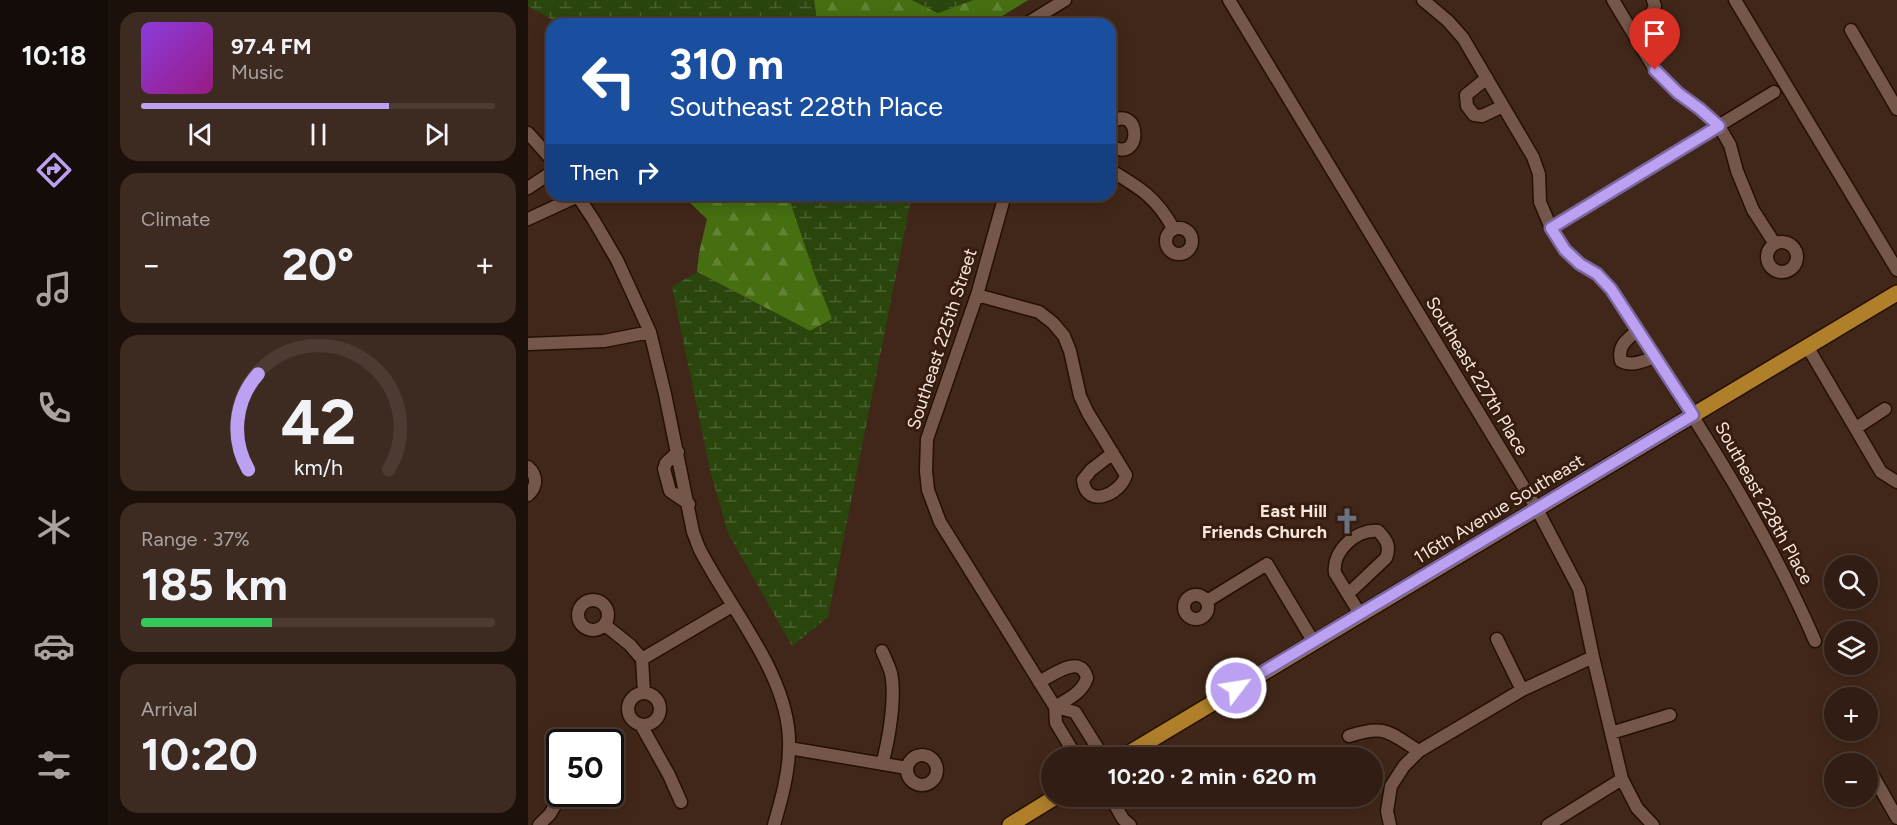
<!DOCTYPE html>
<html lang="en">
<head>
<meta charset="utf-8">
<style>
	:root { --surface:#311d13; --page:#3d2a21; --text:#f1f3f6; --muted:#a8a2a0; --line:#4c3b33; --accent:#bca0f2 }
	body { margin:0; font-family:Figtree,sans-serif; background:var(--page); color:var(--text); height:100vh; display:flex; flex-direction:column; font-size:22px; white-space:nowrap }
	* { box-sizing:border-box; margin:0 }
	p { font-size:20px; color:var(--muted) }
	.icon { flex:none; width:33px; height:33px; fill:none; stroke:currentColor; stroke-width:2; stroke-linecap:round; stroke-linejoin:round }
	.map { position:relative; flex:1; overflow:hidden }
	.drawer { display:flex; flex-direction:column; gap:12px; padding:12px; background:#1b100a; width:420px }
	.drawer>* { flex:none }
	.banner { position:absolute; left:18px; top:18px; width:570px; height:183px; border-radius:18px; box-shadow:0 3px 15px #0003,0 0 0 2px var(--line); background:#1a4fa0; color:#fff; overflow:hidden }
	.fabs { position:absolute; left:1296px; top:555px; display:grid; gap:12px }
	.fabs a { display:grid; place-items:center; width:54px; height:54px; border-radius:50%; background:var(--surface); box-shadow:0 3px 15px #0003,0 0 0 2px var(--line); font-size:30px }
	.speed { position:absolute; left:18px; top:729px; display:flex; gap:12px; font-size:30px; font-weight:700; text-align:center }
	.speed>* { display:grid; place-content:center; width:78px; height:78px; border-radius:50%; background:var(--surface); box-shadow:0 3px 15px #0003,0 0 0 2px var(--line); line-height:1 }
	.speed .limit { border:3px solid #111; border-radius:9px; background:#fff; color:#111 }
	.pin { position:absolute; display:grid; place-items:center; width:51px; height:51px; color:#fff; margin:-62px -26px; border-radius:50% 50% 50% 0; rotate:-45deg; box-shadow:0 0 6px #0007 }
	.pin .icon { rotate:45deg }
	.me { position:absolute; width:66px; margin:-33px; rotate:59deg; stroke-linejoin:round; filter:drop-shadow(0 0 4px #0008) }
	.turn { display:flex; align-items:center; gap:21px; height:126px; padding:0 24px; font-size:27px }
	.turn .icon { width:78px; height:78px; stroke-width:2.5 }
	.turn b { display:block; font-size:42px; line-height:51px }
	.then { display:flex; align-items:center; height:57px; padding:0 24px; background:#0003; gap:12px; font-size:22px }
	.big { font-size:45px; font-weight:700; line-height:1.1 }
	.drawer .widget { flex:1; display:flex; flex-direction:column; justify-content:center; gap:9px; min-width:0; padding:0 21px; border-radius:18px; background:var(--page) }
	.drawer .dial { align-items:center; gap:0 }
	.dial svg { height:156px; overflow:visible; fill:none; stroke:var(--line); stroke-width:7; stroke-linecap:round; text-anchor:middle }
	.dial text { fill:var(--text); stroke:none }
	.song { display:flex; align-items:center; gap:18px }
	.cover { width:72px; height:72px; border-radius:9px; background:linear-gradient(135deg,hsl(270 70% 55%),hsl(310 70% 35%)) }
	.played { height:6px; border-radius:3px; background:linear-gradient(90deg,var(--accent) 70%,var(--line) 70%) }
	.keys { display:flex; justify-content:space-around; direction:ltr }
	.heat { display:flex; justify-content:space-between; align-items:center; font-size:33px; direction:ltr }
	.charge { height:9px; border-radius:4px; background:linear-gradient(90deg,#34c759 37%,var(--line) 0) }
	.trip { position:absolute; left:513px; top:747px; width:342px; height:60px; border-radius:30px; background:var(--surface); box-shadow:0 3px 15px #0003,0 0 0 2px var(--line); font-weight:700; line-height:60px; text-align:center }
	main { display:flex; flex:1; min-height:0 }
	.tab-bar { display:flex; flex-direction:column; width:108px; justify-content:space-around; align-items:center; background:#140c08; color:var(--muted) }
	.tab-bar .icon { width:42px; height:42px }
	.tab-bar .on { color:var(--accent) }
	.tab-bar b { font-size:27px; color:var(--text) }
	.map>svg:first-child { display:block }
	.forest { fill:url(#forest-firs) }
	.wetland { fill:url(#wetland-marsh) }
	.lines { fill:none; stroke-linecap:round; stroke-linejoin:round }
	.minor-casing { stroke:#260f03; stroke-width:15 }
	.major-casing { stroke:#260f03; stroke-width:18 }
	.minor { stroke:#755749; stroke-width:12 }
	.major { stroke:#af7f2a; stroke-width:15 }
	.route-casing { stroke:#7a689d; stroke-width:15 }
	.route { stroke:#bca0f2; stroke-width:10 }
	.labels { text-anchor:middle; stroke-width:6; stroke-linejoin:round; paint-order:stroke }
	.street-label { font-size:18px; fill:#f7e5dd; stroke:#361d10 }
	.poi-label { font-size:18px; font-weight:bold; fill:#f7e5dd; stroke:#361d10; text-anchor:end }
</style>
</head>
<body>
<main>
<nav class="tab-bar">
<b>10:18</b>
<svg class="icon on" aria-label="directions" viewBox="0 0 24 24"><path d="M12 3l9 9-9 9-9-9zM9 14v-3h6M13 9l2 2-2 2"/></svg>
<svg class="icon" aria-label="music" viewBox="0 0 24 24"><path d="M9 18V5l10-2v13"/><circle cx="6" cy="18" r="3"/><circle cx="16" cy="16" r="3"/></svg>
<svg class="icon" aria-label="phone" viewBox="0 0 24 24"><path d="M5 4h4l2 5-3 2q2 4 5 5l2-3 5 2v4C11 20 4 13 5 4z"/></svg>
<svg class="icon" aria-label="climate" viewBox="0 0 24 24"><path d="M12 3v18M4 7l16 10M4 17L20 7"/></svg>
<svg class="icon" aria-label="car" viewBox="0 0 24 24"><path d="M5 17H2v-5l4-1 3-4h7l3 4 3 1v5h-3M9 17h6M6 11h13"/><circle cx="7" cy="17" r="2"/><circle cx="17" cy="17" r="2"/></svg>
<svg class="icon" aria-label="filters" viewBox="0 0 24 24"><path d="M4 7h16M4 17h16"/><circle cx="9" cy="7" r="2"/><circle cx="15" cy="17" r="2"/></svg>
</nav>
<section class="drawer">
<div class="widget">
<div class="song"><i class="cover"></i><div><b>97.4 FM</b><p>Music</p></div></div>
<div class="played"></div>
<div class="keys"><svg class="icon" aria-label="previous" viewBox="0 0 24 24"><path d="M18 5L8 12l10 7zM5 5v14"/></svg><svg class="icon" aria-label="pause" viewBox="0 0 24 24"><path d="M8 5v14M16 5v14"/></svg><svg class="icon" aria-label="next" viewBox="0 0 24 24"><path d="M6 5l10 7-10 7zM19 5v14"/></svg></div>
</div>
<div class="widget"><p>Climate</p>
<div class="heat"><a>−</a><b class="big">20°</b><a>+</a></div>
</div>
<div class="widget dial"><svg viewBox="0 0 100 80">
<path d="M14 69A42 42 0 1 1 86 69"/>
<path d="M14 69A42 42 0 0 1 19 20" stroke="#bca0f2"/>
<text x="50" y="56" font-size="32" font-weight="700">42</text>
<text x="50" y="72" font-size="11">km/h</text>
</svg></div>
<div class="widget"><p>Range · 37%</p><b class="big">185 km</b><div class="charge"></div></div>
<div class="widget"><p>Arrival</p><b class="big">10:20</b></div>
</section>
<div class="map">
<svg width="1369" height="825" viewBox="0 0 1369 825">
	<defs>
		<pattern id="forest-firs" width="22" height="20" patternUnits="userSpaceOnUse" patternTransform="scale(1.5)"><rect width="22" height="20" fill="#456f11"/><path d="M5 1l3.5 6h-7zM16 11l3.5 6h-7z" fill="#618333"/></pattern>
		<pattern id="wetland-marsh" width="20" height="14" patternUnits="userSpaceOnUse" patternTransform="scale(1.5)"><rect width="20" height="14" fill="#2b460d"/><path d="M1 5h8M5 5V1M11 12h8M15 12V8" fill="none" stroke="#4a6130"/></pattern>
	</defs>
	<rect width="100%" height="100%" fill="#412719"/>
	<!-- forest -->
	<path class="forest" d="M286 0H384L410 13 445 0H500L461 24H289Z
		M154 195H260L287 275 305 319 282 331 169 272 171 253 179 219Z"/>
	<!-- wetland -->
	<path class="wetland" d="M0 0H286L289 24H27L23 19 0 6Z
		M384 0H445L410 13Z
		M260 195H384L300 617 264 646 200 533 182 470 144 287 169 272 282 331 304 319 287 275Z"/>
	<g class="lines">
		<!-- minor casing -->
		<g class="minor-casing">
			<path id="minor" d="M701 0 1009 509 1051 589 1065 657 1094 779 1109 808 1125 825
				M895 0 920 21 935 38 1005 157 1011 174 1012 202 1023 228 1037 250 1052 264 1069 274 1083 289C1156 402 1233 516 1287 641
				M1085 0 1127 70 1150 93 1172 109 1191 126 1202 145 1209 171 1225 210 1247 244
				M1207 0 1369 270
				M498 24 537 0
				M1103 30 1123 14 1127 6 1125 0
				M1323 30 1369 109
				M959 78 938 95 939 106 946 115 954 116 975 106
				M582 123C614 101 615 167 582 145
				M0 133 24 160
				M582 170C612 188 628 197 645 228
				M0 188 24 172
				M49 195 65 219 89 260 122 332 137 394 165 532 171 548C201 608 264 678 261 748 261 773 253 801 246 825
				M477 195 449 295 399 439 398 471 400 490 412 522 527 707C540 699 554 693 559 678 553 653 525 675 511 682
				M0 219 50 196
				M638 241a13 13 0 1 1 26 0a13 13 0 1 1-26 0Z
				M1023 228 1246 92
				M1239 257a15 15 0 1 1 30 0a15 15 0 1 1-30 0Z
				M449 295 511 312 525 323 536 336 542 351 552 396 560 413 598 475C593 494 558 510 555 480L563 470 585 453
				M1110 330C1099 340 1089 345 1093 361 1104 367 1115 361 1127 357
				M0 344 76 341 122 332
				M1279 346 1353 472 1369 482
				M1328 428 1357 409
				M150 452 138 463 136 469 142 491 161 504
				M0 467C10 476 9 487 0 495
				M820 594 858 558C863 546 858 539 850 531 828 529 804 551 807 573L832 614
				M656 607a12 12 0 1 1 24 0a12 12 0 1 1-24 0Z
				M50 615a15 15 0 1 1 30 0a15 15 0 1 1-30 0Z
				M679 601 739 564 785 641
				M77 625 102 645 114 659 116 693
				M969 639 994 690
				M354 651C357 658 361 666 363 673 368 697 361 740 354 764
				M114 659 204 606
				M100 709a16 16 0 1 1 32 0a16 16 0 1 1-32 0Z
				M113 725 141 775 153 802
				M1083 733 1142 715
				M821 736C858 724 860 732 891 751
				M261 748 379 768
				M379 770a15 15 0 1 1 30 0a15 15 0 1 1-30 0Z
				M549 758 528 723 527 707 547 712 572 752 571 758
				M1344 774 1369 818
				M582 796 595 819 602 825
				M11 825 22 814 34 794
				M862 825 859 811 863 786 876 766 891 751 994 690 1065 657
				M1020 825 1094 779"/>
		</g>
		<!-- major casing -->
		<g class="major-casing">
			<path id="major" d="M593 758 1369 293
				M482 825 529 796"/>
		</g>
		<!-- minor -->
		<use href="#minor" class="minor"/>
		<!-- major -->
		<use href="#major" class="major"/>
	</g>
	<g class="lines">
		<!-- route casing -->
		<g class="route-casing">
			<path id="route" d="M708 688 1165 415 1083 289 1069 274 1052 264 1037 250 1023 228 1191 126 1172 109 1150 93 1127 70"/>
		</g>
		<!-- route -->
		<use href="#route" class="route"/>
	</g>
	<!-- icons -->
	<defs>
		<g id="church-bare" transform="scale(2.07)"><path d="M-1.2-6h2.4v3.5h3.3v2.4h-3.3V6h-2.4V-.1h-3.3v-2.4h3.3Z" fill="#6b7280" stroke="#361d10" stroke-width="2.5" paint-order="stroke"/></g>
	</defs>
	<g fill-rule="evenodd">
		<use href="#church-bare" x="819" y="521"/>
	</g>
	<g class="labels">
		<!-- street labels -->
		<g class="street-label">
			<text transform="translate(414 339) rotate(-72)" y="6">Southeast 225th Street</text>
			<text transform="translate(949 376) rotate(59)" y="6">Southeast 227th Place</text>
			<text transform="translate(1236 503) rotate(61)" y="6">Southeast 228th Place</text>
			<text transform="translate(971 509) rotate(-31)" y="6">116th Avenue Southeast</text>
		</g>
		<!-- poi labels -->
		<g class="poi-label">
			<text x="799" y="517">East Hill<tspan x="799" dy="21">Friends Church</tspan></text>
		</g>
	</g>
</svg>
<div class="fabs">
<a><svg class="icon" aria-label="search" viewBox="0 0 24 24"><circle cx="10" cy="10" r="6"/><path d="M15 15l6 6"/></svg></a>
<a><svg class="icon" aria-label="layers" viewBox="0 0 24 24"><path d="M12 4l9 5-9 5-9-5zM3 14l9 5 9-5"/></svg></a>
<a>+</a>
<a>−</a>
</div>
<div class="speed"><div class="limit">50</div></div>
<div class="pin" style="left:1127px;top:70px;background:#d93025"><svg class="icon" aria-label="arrive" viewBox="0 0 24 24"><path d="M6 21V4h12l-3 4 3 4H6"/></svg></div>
<svg class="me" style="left:708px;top:688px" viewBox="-20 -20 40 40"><circle r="17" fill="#bca0f2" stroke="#fff" stroke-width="3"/><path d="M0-11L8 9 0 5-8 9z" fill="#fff"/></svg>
<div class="trip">10:20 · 2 min · 620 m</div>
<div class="banner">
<div class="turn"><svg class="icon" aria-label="left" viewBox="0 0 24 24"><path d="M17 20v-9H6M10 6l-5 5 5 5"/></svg><div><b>310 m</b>Southeast 228th Place</div></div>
<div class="then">Then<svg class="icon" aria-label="right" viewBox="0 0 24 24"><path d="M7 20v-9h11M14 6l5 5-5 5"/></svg></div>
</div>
</div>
</main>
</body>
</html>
